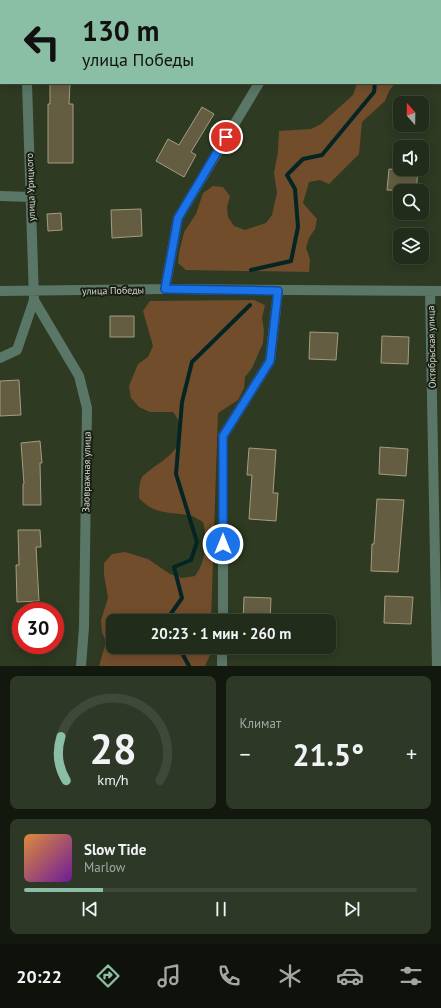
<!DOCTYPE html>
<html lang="ru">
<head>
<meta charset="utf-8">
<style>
	:root { --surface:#222c1a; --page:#2e3827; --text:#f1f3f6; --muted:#a2a7a2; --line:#3f4839; --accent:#8abfa5 }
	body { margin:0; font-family:"PT Sans",sans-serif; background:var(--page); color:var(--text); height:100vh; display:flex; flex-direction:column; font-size:15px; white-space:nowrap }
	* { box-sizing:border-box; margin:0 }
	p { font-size:13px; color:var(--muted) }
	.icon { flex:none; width:22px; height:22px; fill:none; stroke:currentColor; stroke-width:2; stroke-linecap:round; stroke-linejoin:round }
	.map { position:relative; height:666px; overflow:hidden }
	.side { display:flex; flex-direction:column; gap:10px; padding:10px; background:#13180e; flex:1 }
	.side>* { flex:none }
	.top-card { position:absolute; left:0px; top:0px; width:441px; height:84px; box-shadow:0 2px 10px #0003,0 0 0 1px var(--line); background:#8abfa5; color:#111; overflow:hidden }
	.needle { width:26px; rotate:340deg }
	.buttons { position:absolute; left:393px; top:96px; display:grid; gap:8px }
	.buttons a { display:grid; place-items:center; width:36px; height:36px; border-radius:8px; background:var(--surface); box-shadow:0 2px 10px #0003,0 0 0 1px var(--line); font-size:20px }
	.speed { position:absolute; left:12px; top:602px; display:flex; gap:8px; font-size:20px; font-weight:700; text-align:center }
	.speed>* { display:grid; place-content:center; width:52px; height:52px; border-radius:50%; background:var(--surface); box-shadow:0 2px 10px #0003,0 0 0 1px var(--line); line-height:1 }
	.speed .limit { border:6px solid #d22; background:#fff; color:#111 }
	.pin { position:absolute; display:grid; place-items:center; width:34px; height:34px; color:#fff; margin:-17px; border:2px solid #fff; border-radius:50%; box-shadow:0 1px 4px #0007 }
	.me { position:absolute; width:44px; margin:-22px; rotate:0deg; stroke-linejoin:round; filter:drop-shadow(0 0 3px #0008) }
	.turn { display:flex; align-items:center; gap:14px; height:84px; padding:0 16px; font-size:18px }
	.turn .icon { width:52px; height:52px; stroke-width:2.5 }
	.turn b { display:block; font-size:28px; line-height:34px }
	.big { font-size:30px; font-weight:800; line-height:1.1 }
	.side .tile { flex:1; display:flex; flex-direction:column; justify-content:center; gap:6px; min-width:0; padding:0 14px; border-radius:8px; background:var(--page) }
	.side .dial { align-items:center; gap:0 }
	.dial svg { height:104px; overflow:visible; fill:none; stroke:var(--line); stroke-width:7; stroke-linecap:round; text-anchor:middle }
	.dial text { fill:var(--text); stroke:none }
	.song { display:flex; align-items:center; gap:12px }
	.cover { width:48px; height:48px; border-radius:6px; background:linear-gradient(135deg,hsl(30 70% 55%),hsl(280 70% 35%)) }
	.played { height:4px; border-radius:2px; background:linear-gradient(90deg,var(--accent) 20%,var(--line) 20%) }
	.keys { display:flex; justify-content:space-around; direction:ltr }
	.heat { display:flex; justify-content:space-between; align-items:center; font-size:22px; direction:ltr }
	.side .tiles { flex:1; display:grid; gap:10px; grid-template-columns:1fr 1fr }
	.tile:last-child { grid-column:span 2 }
	.trip { position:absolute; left:106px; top:614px; width:230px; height:40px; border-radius:8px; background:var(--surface); box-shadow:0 2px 10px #0003,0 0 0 1px var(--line); font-weight:800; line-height:40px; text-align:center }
	.tab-bar { display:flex; height:64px; justify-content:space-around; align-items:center; background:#0e120a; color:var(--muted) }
	.tab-bar .icon { width:28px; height:28px }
	.tab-bar .current { color:var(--accent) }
	.tab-bar b { font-size:18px; color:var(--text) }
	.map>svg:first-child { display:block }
	.green { fill:#724d2b }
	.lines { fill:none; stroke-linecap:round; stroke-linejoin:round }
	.stream { stroke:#052525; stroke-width:4 }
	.building { fill:#645d42; stroke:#a49d7f }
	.minor { stroke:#597667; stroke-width:10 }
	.route-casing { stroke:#114b97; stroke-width:10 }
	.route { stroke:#1a73e8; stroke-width:7 }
	.labels { text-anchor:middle; stroke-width:4; stroke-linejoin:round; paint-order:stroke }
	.street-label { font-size:10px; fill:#d2dacb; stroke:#1a1f14 }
</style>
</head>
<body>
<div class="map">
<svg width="441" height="666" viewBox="0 0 441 666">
	<rect width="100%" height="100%" fill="#2e3a22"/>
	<!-- green -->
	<path class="green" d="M357 83H395L389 91 385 101 362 122 359 154 329 184 320 180 309 182 303 203 317 219 315 229 309 238 306 248 310 259 309 272 186 270 178 263 179 253 184 232 196 214 203 193 213 186 223 187 230 196 227 207 228 217 234 226 245 230 266 223 272 215 277 193 274 173 278 152 279 131 311 129 321 124 353 95Z
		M254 300 265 305 262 318 264 330 263 343 252 368 245 377 244 388 238 400 218 413 211 621H113V647H211L210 655 205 666H99L106 642 102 632 101 620 108 598 104 575V563L112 554 125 552 148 559 170 574 182 578 195 576C206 562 208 539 203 522 199 520 195 517 192 516 171 511 155 516 139 498 139 491 139 483 142 477 144 475 147 472 149 471 161 461 177 454 180 438 182 427 179 420 173 412H150L139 407 131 398 129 386 138 364 148 357 153 346 143 311 150 301Z"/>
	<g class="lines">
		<!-- stream -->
		<path class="stream" d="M390 1 391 0
			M251 270 291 261 298 227 295 189 287 175 303 159 322 155 374 92 375 83
			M170 621V615L182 598 174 567 191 560 197 542 176 474 182 402 192 362 250 305
			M171 647 182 653 189 666"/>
	</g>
	<!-- building -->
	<path class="building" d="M50 83H70L69 104H73V163H48V104H50Z
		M202 107 214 114 191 152 196 155 184 177 156 161 168 139 179 145Z
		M389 169 418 172 416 191 387 190Z
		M141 209 142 236 112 238 111 210Z
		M61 213 62 230 48 231 47 214Z
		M110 316H134V337H110Z
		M310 332 338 333 336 360 309 359Z
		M382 336 409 337 408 364 381 363Z
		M19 380 21 415 0 416V381Z
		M40 441 42 463H40L41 505H23V484H24L21 443Z
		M380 447 408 449 406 476 379 474Z
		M249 448 276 450 273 493H278L276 521 249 519 252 475H247Z
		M377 499 404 500 398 572 371 571 372 544H374Z
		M18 530H40L41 547H36L39 601 17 602 16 565H19Z
		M385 596 413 597 411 624 384 623Z
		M244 597 271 598 270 621H243Z"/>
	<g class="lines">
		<!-- minor -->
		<path class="minor" d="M24 0V1
			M311 1V0
			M27 83 34 300 79 376 87 408 84 627 81 666
			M0 196 31 197
			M165 289 178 218 259 83
			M0 291 165 289 441 291
			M430 291 437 666
			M0 358 17 350 34 300
			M223 621V436L270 361 278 291
			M222 666V647"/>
	</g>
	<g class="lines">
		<!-- route casing -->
		<g class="route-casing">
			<path id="route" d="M223 544V436L270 361 278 291 165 289 178 218 226 137"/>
		</g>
		<!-- route -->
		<use href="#route" class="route"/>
	</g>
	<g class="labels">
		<!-- street labels -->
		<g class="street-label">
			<text transform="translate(30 187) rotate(-92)" y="4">улица Урицкого</text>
			<text transform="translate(113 290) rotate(-1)" y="4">улица Победы</text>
			<text transform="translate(431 347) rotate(-91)" y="4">Октябрьская улица</text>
			<text transform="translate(86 472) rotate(-89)" y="4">Заовражная улица</text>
		</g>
	</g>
</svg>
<div class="buttons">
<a><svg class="needle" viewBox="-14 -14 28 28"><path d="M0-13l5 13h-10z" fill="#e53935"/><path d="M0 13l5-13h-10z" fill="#a2a7a2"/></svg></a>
<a><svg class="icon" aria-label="sound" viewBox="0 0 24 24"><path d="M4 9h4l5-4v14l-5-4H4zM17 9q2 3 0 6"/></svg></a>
<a><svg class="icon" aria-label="search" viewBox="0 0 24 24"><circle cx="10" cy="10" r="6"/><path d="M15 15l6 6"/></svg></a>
<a><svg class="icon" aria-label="layers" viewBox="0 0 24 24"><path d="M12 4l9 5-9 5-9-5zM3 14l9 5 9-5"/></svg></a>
</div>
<div class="speed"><div class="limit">30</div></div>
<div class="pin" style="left:226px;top:137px;background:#d93025"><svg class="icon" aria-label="arrive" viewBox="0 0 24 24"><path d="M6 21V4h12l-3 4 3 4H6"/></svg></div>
<svg class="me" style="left:223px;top:544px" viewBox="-20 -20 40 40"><circle r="17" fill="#1a73e8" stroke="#fff" stroke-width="3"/><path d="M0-11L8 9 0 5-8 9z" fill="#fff"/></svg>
<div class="trip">20:23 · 1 мин · 260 m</div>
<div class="top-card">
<div class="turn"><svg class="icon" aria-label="left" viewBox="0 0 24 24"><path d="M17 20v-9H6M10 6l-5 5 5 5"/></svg><div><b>130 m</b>улица Победы</div></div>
</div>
</div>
<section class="side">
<div class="tiles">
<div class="tile dial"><svg viewBox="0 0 100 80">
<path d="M14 69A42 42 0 1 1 86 69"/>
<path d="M14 69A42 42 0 0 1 10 35" stroke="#8abfa5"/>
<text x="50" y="56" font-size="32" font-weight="700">28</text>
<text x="50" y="72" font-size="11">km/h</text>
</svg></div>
<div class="tile"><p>Климат</p>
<div class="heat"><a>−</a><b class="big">21.5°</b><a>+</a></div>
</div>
<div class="tile">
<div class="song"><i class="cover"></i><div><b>Slow Tide</b><p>Marlow</p></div></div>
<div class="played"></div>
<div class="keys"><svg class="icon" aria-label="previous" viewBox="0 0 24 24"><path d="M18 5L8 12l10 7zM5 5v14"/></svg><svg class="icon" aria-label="pause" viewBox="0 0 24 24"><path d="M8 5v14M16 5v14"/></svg><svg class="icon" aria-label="next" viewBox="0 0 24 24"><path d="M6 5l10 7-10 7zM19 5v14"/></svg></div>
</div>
</div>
</section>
<nav class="tab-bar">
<b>20:22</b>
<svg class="icon current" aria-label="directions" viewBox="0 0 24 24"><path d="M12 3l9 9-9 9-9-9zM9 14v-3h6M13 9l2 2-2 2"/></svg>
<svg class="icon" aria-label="music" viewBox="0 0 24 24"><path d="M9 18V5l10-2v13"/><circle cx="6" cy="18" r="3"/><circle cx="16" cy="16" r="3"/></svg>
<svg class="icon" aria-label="phone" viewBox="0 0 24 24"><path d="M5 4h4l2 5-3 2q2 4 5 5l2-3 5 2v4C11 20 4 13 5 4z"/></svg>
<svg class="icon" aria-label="climate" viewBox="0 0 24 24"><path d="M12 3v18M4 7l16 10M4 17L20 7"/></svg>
<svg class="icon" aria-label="car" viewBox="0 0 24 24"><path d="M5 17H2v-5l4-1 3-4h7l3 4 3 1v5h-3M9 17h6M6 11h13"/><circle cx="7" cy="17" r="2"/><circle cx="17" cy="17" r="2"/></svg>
<svg class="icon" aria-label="filters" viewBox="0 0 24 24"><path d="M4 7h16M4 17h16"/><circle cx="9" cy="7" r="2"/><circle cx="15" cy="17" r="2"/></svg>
</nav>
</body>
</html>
